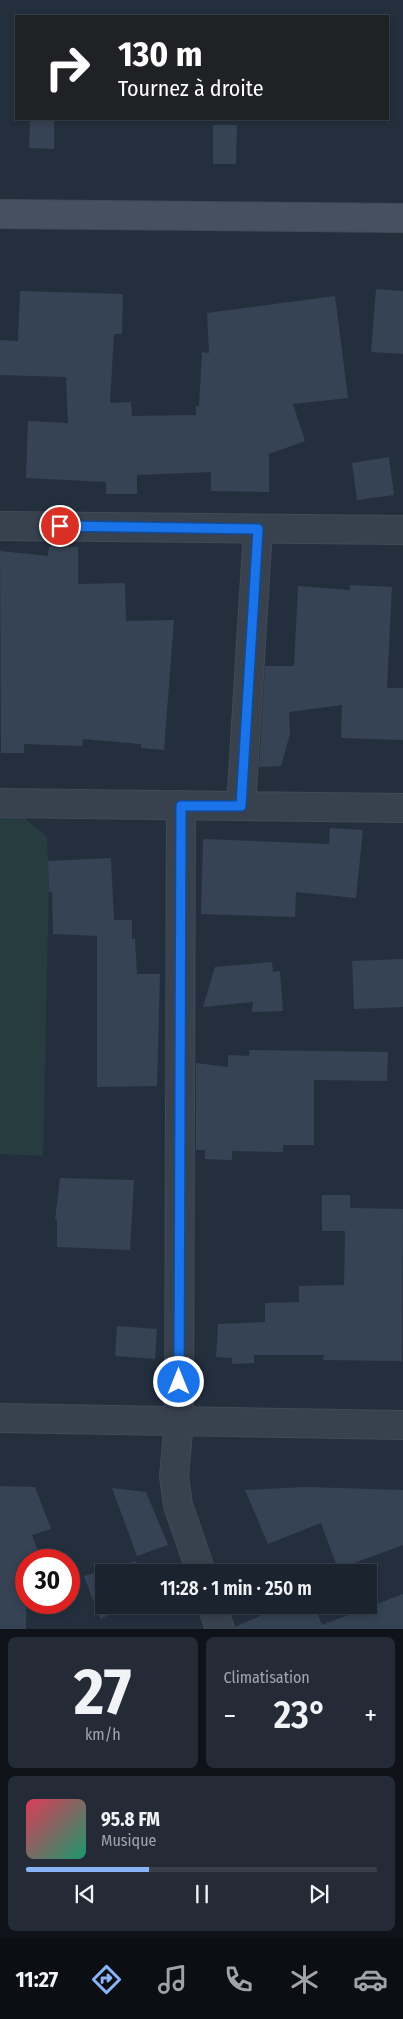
<!DOCTYPE html>
<html lang="fr">
<head>
<meta charset="utf-8">
<style>
	:root { --surface:#1b232e; --page:#242b36; --text:#f1f3f6; --muted:#a0a4aa; --line:#39404a; --accent:#8ab4f8 }
	body { margin:0; font-family:"Fira Sans Condensed",sans-serif; background:var(--page); color:var(--text); height:100vh; display:flex; flex-direction:column; font-size:19px; white-space:nowrap }
	* { box-sizing:border-box; margin:0 }
	p { font-size:16px; color:var(--muted) }
	.icon { flex:none; width:28px; height:28px; fill:none; stroke:currentColor; stroke-width:2; stroke-linecap:round; stroke-linejoin:round }
	.map { position:relative; height:1629px; overflow:hidden }
	.panel { display:flex; flex-direction:column; gap:8px; padding:8px; background:#0f1319; flex:1 }
	.panel>* { flex:none }
	.guide { position:absolute; left:15px; top:15px; width:374px; height:105px; border-radius:0px; box-shadow:0 2px 8px #0003,0 0 0 1px var(--line); background:#202124; color:#fff; overflow:hidden }
	.speed { position:absolute; left:15px; top:1549px; display:flex; gap:10px; font-size:25px; font-weight:700; text-align:center }
	.speed>* { display:grid; place-content:center; width:65px; height:65px; border-radius:50%; background:var(--surface); box-shadow:0 2px 8px #0003,0 0 0 1px var(--line); line-height:1 }
	.speed .limit { border:8px solid #d22; background:#fff; color:#111 }
	.pin { position:absolute; display:grid; place-items:center; width:42px; height:42px; color:#fff; margin:-21px; border:2px solid #fff; border-radius:50%; box-shadow:0 1px 5px #0007 }
	.me { position:absolute; width:55px; margin:-28px; rotate:0deg; stroke-linejoin:round; filter:drop-shadow(0 0 4px #0008) }
	.turn { display:flex; align-items:center; gap:18px; height:105px; padding:0 20px; font-size:22px }
	.turn .icon { width:65px; height:65px; stroke-width:2.5 }
	.turn b { display:block; font-size:35px; line-height:42px }
	.big { font-size:38px; font-weight:600; line-height:1.1 }
	.panel .tile { flex:1; display:flex; flex-direction:column; justify-content:center; gap:8px; min-width:0; padding:0 18px; border-radius:8px; background:var(--page) }
	.panel .dial { align-items:center; gap:0 }
	.dial b { font-size:65px; line-height:1 }
	.song { display:flex; align-items:center; gap:15px }
	.cover { width:60px; height:60px; border-radius:8px; background:linear-gradient(135deg,hsl(350 70% 55%),hsl(160 70% 35%)) }
	.played { height:5px; border-radius:2px; background:linear-gradient(90deg,var(--accent) 35%,var(--line) 35%) }
	.keys { display:flex; justify-content:space-around; direction:ltr }
	.heat { display:flex; justify-content:space-between; align-items:center; font-size:28px; direction:ltr }
	.panel .tiles { flex:1; display:grid; gap:8px; grid-template-columns:1fr 1fr }
	.tile:last-child { grid-column:span 2 }
	.trip { position:absolute; left:95px; top:1564px; width:282px; height:50px; border-radius:0px; background:var(--surface); box-shadow:0 2px 8px #0003,0 0 0 1px var(--line); font-weight:600; line-height:50px; text-align:center }
	.tabs { display:flex; height:80px; justify-content:space-around; align-items:center; background:#0b0e12; color:var(--muted) }
	.tabs .icon { width:35px; height:35px }
	.tabs .active { color:var(--accent) }
	.tabs b { font-size:22px; color:var(--text) }
	.map>svg:first-child { display:block }
	.green { fill:#263c3f }
	.building { fill:#364354 }
	.lines { fill:none; stroke-linecap:round; stroke-linejoin:round }
	.street-casing { stroke:#414a57; stroke-width:30 }
	.secondary-casing { stroke:#414a57; stroke-width:30 }
	.street { stroke:#38414e; stroke-width:28 }
	.secondary { stroke:#465061; stroke-width:28 }
	.route-casing { stroke:#114b97; stroke-width:12 }
	.route { stroke:#1a73e8; stroke-width:9 }
</style>
</head>
<body>
<div class="map">
<svg width="403" height="1629" viewBox="0 0 403 1629">
	<rect width="100%" height="100%" fill="#242f3e"/>
	<!-- green -->
	<path class="green" d="M0 797 47 837 49 885 43 1156 0 1154Z"/>
	<!-- building -->
	<path class="building" d="M30 119H54V149L29 148Z
		M213 125H237L236 164H213Z
		M376 289 403 291V354L371 352Z
		M20 291 123 294 122 334H114L110 403 131 402 132 416 196 415V406H199L202 352 209 353 207 313 335 296 348 398 293 404 305 441 269 454V492L211 491V472L137 475V494H106V482L26 478 28 421 68 423 66 377 0 375V340L18 341Z
		M389 457 394 495 357 500 352 463Z
		M49 546 78 547V584L125 583 126 621 174 620 164 750 141 748V744L83 739 82 746 24 744V753H1L0 551 48 556Z
		M350 585 392 587 387 688H403V740L341 738 342 705 289 712 290 734 281 766 259 767 265 666H294L298 586 350 590Z
		M330 828 363 830 356 898 296 892 295 917 201 914 203 839 329 844Z
		M111 858 114 920H132V939H135L137 974H160L157 1086 97 1087V936L53 934 52 892H49L48 861Z
		M403 959V1007L354 1009 352 961Z
		M272 962 273 972 280 971 283 1011 252 1012 253 1002 203 1007 215 967Z
		M249 1050 388 1052 387 1081 314 1080V1145H283V1152L232 1151V1160L205 1159V1150H196V1063L228 1067V1055L249 1056Z
		M60 1178 134 1180 130 1250 57 1247V1220H55Z
		M322 1195H350V1208L403 1209 402 1361 323 1360 324 1355H254V1363L232 1364V1358L216 1357 218 1324 265 1322V1303L299 1302V1286L344 1285 345 1231H322Z
		M117 1326 157 1329 155 1359 115 1356Z
		M0 1486 35 1487 51 1529 32 1535 41 1560H26V1629H0Z
		M307 1487 403 1490V1545L338 1569 321 1523 268 1544 245 1490Z
		M112 1488 146 1492 168 1545 137 1556Z
		M136 1561 140 1572H104V1605H134L100 1619 84 1576Z
		M403 1594V1629H235V1627L285 1605H314L322 1625Z"/>
	<g class="lines">
		<!-- street casing -->
		<g class="street-casing">
			<path id="street" d="M0 526 403 530
				M0 803 403 808
				M181 805 179 1421 174 1476 178 1505 201 1572
				M241 806 258 529
				M0 1418 403 1425
				M212 1605 220 1629"/>
		</g>
		<!-- secondary casing -->
		<g class="secondary-casing">
			<path id="secondary" d="M0 214 403 218"/>
		</g>
		<!-- street -->
		<use href="#street" class="street"/>
		<!-- secondary -->
		<use href="#secondary" class="secondary"/>
	</g>
	<g class="lines">
		<!-- route casing -->
		<g class="route-casing">
			<path id="route" d="M60 526 258 529 241 806H181L179 1382"/>
		</g>
		<!-- route -->
		<use href="#route" class="route"/>
	</g>
</svg>
<div class="speed"><div class="limit">30</div></div>
<div class="pin" style="left:60px;top:526px;background:#d93025"><svg class="icon" aria-label="arrive" viewBox="0 0 24 24"><path d="M6 21V4h12l-3 4 3 4H6"/></svg></div>
<svg class="me" style="left:179px;top:1382px" viewBox="-20 -20 40 40"><circle r="17" fill="#1a73e8" stroke="#fff" stroke-width="3"/><path d="M0-11L8 9 0 5-8 9z" fill="#fff"/></svg>
<div class="trip">11:28 · 1 min · 250 m</div>
<div class="guide">
<div class="turn"><svg class="icon" aria-label="right" viewBox="0 0 24 24"><path d="M7 20v-9h11M14 6l5 5-5 5"/></svg><div><b>130 m</b>Tournez à droite</div></div>
</div>
</div>
<section class="panel">
<div class="tiles">
<div class="tile dial"><b>27</b><p>km/h</p></div>
<div class="tile"><p>Climatisation</p>
<div class="heat"><a>−</a><b class="big">23°</b><a>+</a></div>
</div>
<div class="tile">
<div class="song"><i class="cover"></i><div><b>95.8 FM</b><p>Musique</p></div></div>
<div class="played"></div>
<div class="keys"><svg class="icon" aria-label="previous" viewBox="0 0 24 24"><path d="M18 5L8 12l10 7zM5 5v14"/></svg><svg class="icon" aria-label="pause" viewBox="0 0 24 24"><path d="M8 5v14M16 5v14"/></svg><svg class="icon" aria-label="next" viewBox="0 0 24 24"><path d="M6 5l10 7-10 7zM19 5v14"/></svg></div>
</div>
</div>
</section>
<nav class="tabs">
<b>11:27</b>
<svg class="icon active" aria-label="directions" viewBox="0 0 24 24"><path d="M12 3l9 9-9 9-9-9zM9 14v-3h6M13 9l2 2-2 2"/></svg>
<svg class="icon" aria-label="music" viewBox="0 0 24 24"><path d="M9 18V5l10-2v13"/><circle cx="6" cy="18" r="3"/><circle cx="16" cy="16" r="3"/></svg>
<svg class="icon" aria-label="phone" viewBox="0 0 24 24"><path d="M5 4h4l2 5-3 2q2 4 5 5l2-3 5 2v4C11 20 4 13 5 4z"/></svg>
<svg class="icon" aria-label="climate" viewBox="0 0 24 24"><path d="M12 3v18M4 7l16 10M4 17L20 7"/></svg>
<svg class="icon" aria-label="car" viewBox="0 0 24 24"><path d="M5 17H2v-5l4-1 3-4h7l3 4 3 1v5h-3M9 17h6M6 11h13"/><circle cx="7" cy="17" r="2"/><circle cx="17" cy="17" r="2"/></svg>
</nav>
</body>
</html>
